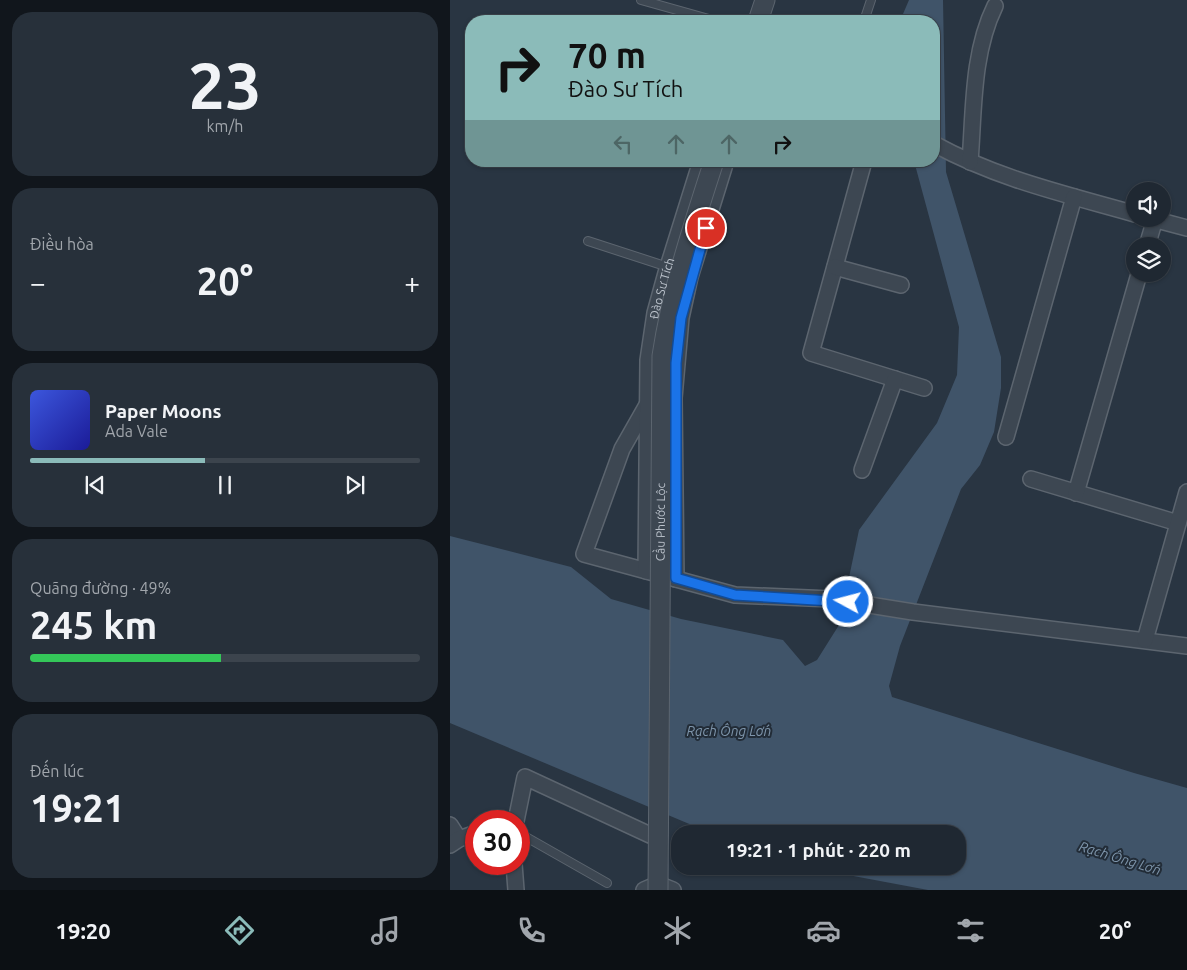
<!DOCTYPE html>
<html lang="vi">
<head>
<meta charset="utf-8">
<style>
	:root { --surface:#1f2832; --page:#27303a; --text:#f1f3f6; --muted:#a1a6ac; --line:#3c444d; --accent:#8bbbb9 }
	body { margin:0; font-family:Ubuntu,sans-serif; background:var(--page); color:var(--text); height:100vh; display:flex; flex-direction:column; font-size:19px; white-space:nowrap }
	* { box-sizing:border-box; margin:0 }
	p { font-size:16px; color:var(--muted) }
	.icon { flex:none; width:28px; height:28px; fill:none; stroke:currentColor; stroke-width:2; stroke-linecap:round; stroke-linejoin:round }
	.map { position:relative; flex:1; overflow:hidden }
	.panel { display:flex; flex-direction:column; gap:12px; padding:12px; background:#11161c; width:450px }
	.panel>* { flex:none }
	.guide { position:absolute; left:15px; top:15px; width:475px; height:152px; border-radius:20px; box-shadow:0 1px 4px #0004,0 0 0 1px var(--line); background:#8bbbb9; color:#111; overflow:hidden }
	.fabs { position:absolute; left:676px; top:182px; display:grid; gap:10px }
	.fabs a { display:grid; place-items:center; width:45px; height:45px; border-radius:50%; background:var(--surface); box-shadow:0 1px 4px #0004,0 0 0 1px var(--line); font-size:25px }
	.speed { position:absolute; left:15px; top:810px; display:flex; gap:10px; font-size:25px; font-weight:700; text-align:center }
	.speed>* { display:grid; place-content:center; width:65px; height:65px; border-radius:50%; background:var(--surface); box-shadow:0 1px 4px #0004,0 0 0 1px var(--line); line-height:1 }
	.speed .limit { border:8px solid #d22; background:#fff; color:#111 }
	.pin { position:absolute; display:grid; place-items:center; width:42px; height:42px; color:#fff; margin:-21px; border:2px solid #fff; border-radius:50%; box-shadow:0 1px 5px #0007 }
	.me { position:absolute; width:55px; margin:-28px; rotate:277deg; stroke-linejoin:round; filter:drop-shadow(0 0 4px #0008) }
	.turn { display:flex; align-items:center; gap:18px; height:105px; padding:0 20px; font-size:22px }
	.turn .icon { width:65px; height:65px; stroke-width:2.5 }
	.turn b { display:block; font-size:35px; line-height:42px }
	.lanes { display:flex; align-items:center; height:48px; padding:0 20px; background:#0003; justify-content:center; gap:25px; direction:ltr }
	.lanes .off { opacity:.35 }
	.big { font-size:38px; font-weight:600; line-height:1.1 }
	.panel .widget { flex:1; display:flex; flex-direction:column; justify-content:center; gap:8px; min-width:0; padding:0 18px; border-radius:20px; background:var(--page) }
	.panel .dial { align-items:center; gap:0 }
	.dial b { font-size:65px; line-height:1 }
	.song { display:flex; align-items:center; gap:15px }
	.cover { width:60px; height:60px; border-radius:8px; background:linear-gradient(135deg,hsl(230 70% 55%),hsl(240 70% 35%)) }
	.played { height:5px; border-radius:2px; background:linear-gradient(90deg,var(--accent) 45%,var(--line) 45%) }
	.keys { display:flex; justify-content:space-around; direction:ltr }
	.heat { display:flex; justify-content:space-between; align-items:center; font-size:28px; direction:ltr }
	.charge { height:8px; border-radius:4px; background:linear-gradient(90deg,#34c759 49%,var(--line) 0) }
	.trip { position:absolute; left:221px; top:825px; width:295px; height:50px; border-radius:20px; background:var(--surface); box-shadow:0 1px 4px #0004,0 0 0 1px var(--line); font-weight:600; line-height:50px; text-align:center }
	.menu { display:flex; height:80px; justify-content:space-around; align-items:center; background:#0c1014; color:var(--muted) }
	.menu .icon { width:35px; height:35px }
	.menu .selected { color:var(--accent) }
	.menu b { font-size:22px; color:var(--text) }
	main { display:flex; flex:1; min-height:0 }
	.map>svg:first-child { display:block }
	.water { fill:#405469 }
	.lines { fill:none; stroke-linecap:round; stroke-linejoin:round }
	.service-casing { stroke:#5c656f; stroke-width:10 }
	.minor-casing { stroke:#5c656f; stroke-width:18 }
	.tertiary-casing { stroke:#5c656f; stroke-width:21 }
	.service { stroke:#3d4752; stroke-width:8 }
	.minor { stroke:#3d4752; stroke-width:15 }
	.tertiary { stroke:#3d4752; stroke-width:19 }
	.tertiary-bridge-casing { stroke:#5c656f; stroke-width:21; stroke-linecap:butt }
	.tertiary-bridge { stroke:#3d4752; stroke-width:19 }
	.route-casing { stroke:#114b97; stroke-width:12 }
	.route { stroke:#1a73e8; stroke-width:9 }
	.labels { text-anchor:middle; stroke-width:4; stroke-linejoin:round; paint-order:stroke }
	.street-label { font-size:12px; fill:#bbc2cb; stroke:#222c37 }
	.water-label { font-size:14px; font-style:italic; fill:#7e95ab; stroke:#222c37 }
</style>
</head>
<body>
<main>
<section class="panel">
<div class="widget dial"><b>23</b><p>km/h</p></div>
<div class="widget"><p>Điều hòa</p>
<div class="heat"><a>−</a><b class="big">20°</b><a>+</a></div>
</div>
<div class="widget">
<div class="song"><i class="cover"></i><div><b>Paper Moons</b><p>Ada Vale</p></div></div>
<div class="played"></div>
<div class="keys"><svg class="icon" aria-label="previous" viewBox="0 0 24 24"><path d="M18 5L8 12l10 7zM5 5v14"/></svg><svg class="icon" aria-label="pause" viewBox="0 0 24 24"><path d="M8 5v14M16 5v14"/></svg><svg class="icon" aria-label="next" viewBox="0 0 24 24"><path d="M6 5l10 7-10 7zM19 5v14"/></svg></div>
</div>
<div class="widget"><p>Quãng đường · 49%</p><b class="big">245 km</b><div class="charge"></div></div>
<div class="widget"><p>Đến lúc</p><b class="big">19:21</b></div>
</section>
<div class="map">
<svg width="737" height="890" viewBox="0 0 737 890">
	<rect width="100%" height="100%" fill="#293542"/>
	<!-- water -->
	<path class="water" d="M459 0H493L496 172 551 357V388L544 432 530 465 511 489 450 646 439 686 442 697 684 773 737 788V890H478L350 866H508V834H263L0 723V536L121 567 161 599 231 619 333 640 355 666 367 660 389 625 409 530 487 423 507 375 509 327 464 161H484V21H450Z"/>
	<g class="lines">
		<!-- service casing -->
		<g class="service-casing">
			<path id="service" d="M191 0 266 21
				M415 18 421 0
				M138 241 218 267
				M69 833 157 883"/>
		</g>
		<!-- minor casing -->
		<g class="minor-casing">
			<g id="minor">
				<path d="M484 144C548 179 615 194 685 214"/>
				<path d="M414 161 361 353 474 388"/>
				<path d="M520 162C524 110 522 53 545 6"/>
				<path d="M703 219 737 228"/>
				<path d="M697 246 705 219"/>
				<path d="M385 267 451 285"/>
				<path d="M197 405 172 449 134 554 285 595 382 599 463 612 737 646"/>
				<path d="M556 437 624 197"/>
				<path d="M412 470 445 379"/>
				<path d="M581 479 728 523"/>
				<path d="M626 493 689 274"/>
				<path id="s1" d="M196 571 198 360 205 313 216 273 251 161"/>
				<path d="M226 579 224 398 231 318 240 277 276 161"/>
				<path d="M695 640 737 492"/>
				<path d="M66 821 75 777 200 835"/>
				<path d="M0 825 9 839"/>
				<path d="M0 845 9 839 26 833"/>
				<path d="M64 864 66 890"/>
				<path d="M194 890 208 884 223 890"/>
			</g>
		</g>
		<!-- tertiary casing -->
		<g class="tertiary-casing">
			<path id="tertiary" d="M308 21 315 0"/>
		</g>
		<!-- service -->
		<use href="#service" class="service"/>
		<!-- minor -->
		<use href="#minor" class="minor"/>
		<!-- tertiary -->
		<use href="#tertiary" class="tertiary"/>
		<!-- tertiary-bridge casing -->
		<g class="tertiary-bridge-casing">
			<g id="tertiary-bridge">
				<path id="s2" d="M208 890 212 356C222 289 243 226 264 161"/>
			</g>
		</g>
		<!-- tertiary-bridge -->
		<use href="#tertiary-bridge" class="tertiary-bridge"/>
	</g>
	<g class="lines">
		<!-- route casing -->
		<g class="route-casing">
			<path id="route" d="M256 228 231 318 226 363V578L285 595 398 602"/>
		</g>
		<!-- route -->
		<use href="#route" class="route"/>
	</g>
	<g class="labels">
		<!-- street labels -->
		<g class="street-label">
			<text dy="4" stroke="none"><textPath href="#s1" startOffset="284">Đào Sư Tích</textPath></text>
			<text dy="4" stroke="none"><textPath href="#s2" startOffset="368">Cầu Phước Lộc</textPath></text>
		</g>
		<!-- water labels -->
		<g class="water-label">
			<text x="279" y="736">Rạch Ông Lớn</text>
			<text transform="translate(670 858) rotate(17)" y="5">Rạch Ông Lớn</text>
		</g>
	</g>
</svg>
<div class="fabs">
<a><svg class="icon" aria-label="sound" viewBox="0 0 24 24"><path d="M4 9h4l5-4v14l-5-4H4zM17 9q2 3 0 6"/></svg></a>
<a><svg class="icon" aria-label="layers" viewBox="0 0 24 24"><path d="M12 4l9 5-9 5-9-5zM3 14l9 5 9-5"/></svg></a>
</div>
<div class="speed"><div class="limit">30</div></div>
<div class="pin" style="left:256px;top:228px;background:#d93025"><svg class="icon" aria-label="arrive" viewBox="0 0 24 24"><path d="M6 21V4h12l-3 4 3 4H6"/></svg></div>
<svg class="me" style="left:398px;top:602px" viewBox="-20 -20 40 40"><circle r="17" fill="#1a73e8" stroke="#fff" stroke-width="3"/><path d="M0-11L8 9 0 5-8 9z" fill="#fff"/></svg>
<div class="trip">19:21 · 1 phút · 220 m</div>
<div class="guide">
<div class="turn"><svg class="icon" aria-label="right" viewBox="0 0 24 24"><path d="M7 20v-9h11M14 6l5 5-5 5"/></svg><div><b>70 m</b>Đào Sư Tích</div></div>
<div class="lanes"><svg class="icon off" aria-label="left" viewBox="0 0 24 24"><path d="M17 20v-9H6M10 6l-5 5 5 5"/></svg><svg class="icon off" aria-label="ahead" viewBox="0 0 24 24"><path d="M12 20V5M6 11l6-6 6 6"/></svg><svg class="icon off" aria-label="ahead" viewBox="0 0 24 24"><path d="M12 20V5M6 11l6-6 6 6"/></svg><svg class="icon" aria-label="right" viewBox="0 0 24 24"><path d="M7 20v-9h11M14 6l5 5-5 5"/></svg></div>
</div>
</div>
</main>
<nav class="menu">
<b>19:20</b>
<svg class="icon selected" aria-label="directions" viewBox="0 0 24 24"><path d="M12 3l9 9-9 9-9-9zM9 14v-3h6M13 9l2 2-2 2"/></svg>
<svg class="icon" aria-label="music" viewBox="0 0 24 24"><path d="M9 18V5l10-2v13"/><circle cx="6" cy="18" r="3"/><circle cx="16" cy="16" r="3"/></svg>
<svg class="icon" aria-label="phone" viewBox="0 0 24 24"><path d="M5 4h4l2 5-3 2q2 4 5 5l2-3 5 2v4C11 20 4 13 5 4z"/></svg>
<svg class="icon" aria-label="climate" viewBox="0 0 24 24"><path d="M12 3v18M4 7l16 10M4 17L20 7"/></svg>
<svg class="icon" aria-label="car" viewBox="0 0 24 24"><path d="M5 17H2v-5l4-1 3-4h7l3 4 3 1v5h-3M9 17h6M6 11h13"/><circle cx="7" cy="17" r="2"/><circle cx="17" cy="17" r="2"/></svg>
<svg class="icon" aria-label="filters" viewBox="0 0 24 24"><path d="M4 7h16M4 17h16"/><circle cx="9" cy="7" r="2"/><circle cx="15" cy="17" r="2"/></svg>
<b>20°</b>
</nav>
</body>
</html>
